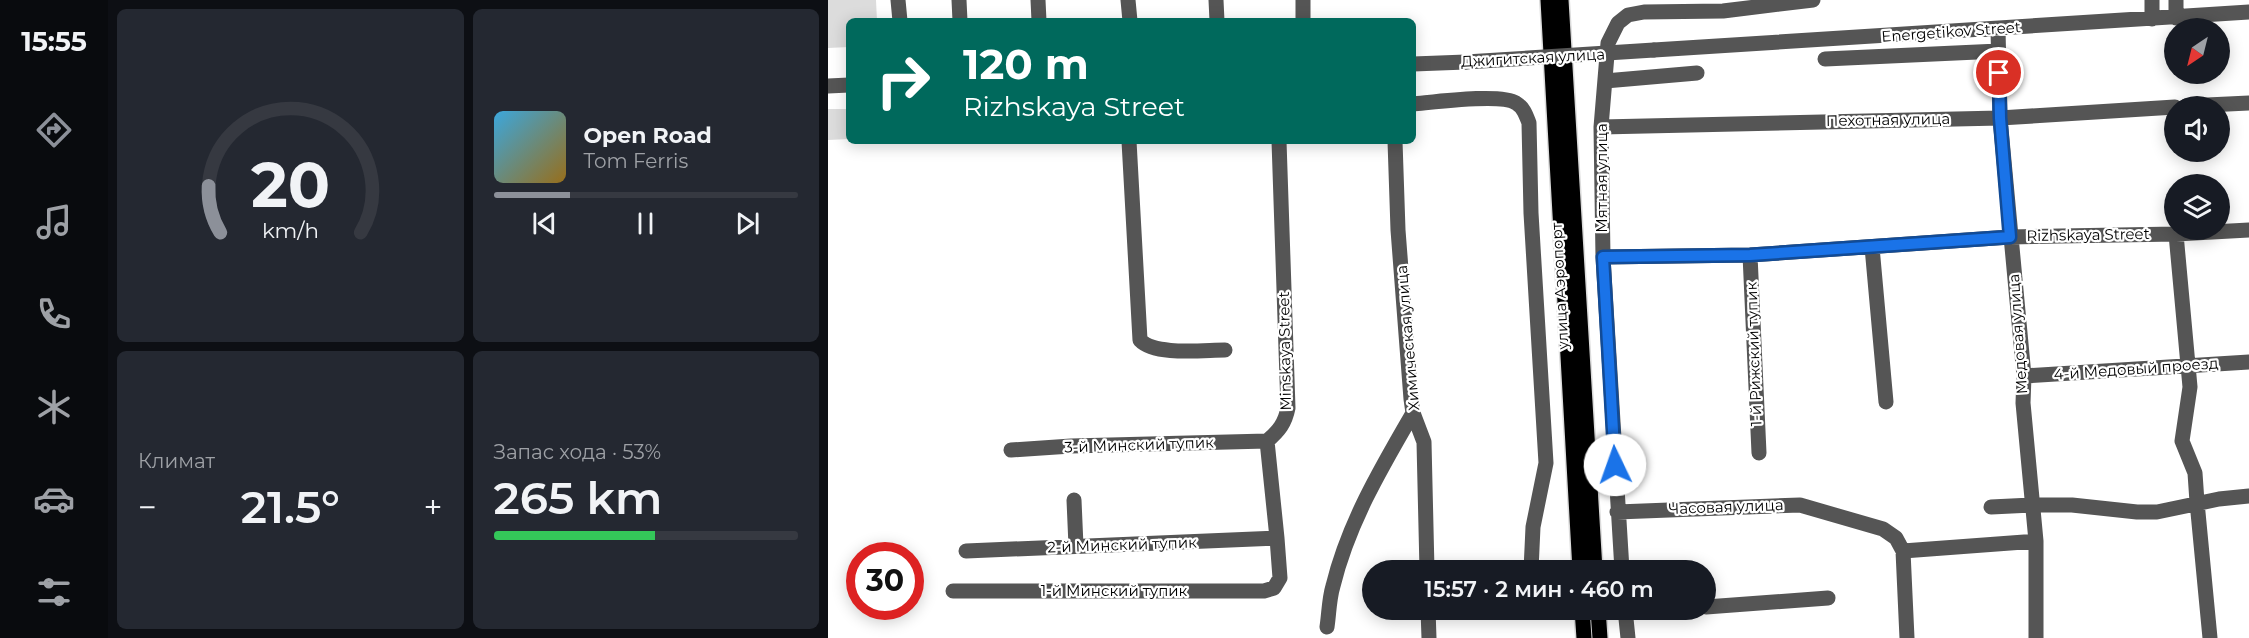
<!DOCTYPE html>
<html lang="ru">
<head>
<meta charset="utf-8">
<style>
	:root { --surface:#171b24; --page:#242831; --text:#f1f3f6; --muted:#9ea1a6; --line:#363941; --accent:#8c9099 }
	body { margin:0; font-family:Montserrat,sans-serif; background:var(--page); color:var(--text); height:100vh; display:flex; flex-direction:column; font-size:22px; white-space:nowrap }
	* { box-sizing:border-box; margin:0 }
	p { font-size:20px; color:var(--muted) }
	.icon { flex:none; width:33px; height:33px; fill:none; stroke:currentColor; stroke-width:2; stroke-linecap:round; stroke-linejoin:round }
	.map { position:relative; flex:1; overflow:hidden }
	.details { display:flex; flex-direction:column; gap:9px; padding:9px; background:#0d0f14; width:720px }
	.details>* { flex:none }
	.banner { position:absolute; left:18px; top:18px; width:570px; height:126px; border-radius:9px; box-shadow:0 3px 15px #0003; background:#00695c; color:#fff; overflow:hidden }
	.needle { width:39px; rotate:215deg }
	.controls { position:absolute; left:1336px; top:18px; display:grid; gap:12px }
	.controls a { display:grid; place-items:center; width:66px; height:66px; border-radius:50%; background:var(--surface); box-shadow:0 3px 15px #0003; font-size:30px }
	.speed { position:absolute; left:18px; top:542px; display:flex; gap:12px; font-size:30px; font-weight:700; text-align:center }
	.speed>* { display:grid; place-content:center; width:78px; height:78px; border-radius:50%; background:var(--surface); box-shadow:0 3px 15px #0003; line-height:1 }
	.speed .limit { border:9px solid #d22; background:#fff; color:#111 }
	.pin { position:absolute; display:grid; place-items:center; width:51px; height:51px; color:#fff; margin:-26px; border:3px solid #fff; border-radius:50%; box-shadow:0 2px 6px #0007 }
	.me { position:absolute; width:66px; margin:-33px; rotate:357deg; stroke-linejoin:round; filter:drop-shadow(0 0 4px #0008) }
	.turn { display:flex; align-items:center; gap:21px; height:126px; padding:0 18px; font-size:27px }
	.turn .icon { width:78px; height:78px; stroke-width:2.5 }
	.turn b { display:block; font-size:42px; line-height:51px }
	.big { font-size:45px; font-weight:600; line-height:1.1 }
	.details .tile { flex:1; display:flex; flex-direction:column; justify-content:center; gap:9px; min-width:0; padding:0 21px; border-radius:9px; background:var(--page) }
	.details .dial { align-items:center; gap:0 }
	.dial svg { height:156px; overflow:visible; fill:none; stroke:var(--line); stroke-width:7; stroke-linecap:round; text-anchor:middle }
	.dial text { fill:var(--text); stroke:none }
	.song { display:flex; align-items:center; gap:18px }
	.cover { width:72px; height:72px; border-radius:9px; background:linear-gradient(135deg,hsl(200 70% 55%),hsl(40 70% 35%)) }
	.played { height:6px; border-radius:3px; background:linear-gradient(90deg,var(--accent) 25%,var(--line) 25%) }
	.keys { display:flex; justify-content:space-around; direction:ltr }
	.heat { display:flex; justify-content:space-between; align-items:center; font-size:33px; direction:ltr }
	.charge { height:9px; border-radius:4px; background:linear-gradient(90deg,#34c759 53%,var(--line) 0) }
	.details .tiles { flex:1; display:grid; gap:9px; grid-template-columns:repeat(2,1fr) }
	.trip { position:absolute; left:534px; top:560px; width:354px; height:60px; border-radius:30px; background:var(--surface); box-shadow:0 3px 15px #0003; font-weight:600; line-height:60px; text-align:center }
	main { display:flex; flex:1; min-height:0 }
	.tab-bar { display:flex; flex-direction:column; width:108px; justify-content:space-around; align-items:center; background:#090b0e; color:var(--muted) }
	.tab-bar .icon { width:42px; height:42px }
	.tab-bar .current { color:var(--accent) }
	.tab-bar b { font-size:27px; color:var(--text) }
	.map>svg:first-child { display:block }
	.green { fill:#dcdcdc }
	.lines { fill:none; stroke-linecap:round; stroke-linejoin:round }
	.major-casing { stroke:#dbdbdb; stroke-width:18 }
	.minor { stroke:#555; stroke-width:15 }
	.major { stroke:#000; stroke-width:15 }
	.minor-bridge { stroke:#555; stroke-width:15 }
	.route-casing { stroke:#114b97; stroke-width:15 }
	.route { stroke:#1a73e8; stroke-width:10 }
	.labels { text-anchor:middle; stroke-width:4.5; stroke-linejoin:round; paint-order:stroke }
	.street-label { font-size:15px; fill:#000; stroke:#fff }
</style>
</head>
<body>
<main>
<nav class="tab-bar">
<b>15:55</b>
<svg class="icon current" aria-label="directions" viewBox="0 0 24 24"><path d="M12 3l9 9-9 9-9-9zM9 14v-3h6M13 9l2 2-2 2"/></svg>
<svg class="icon" aria-label="music" viewBox="0 0 24 24"><path d="M9 18V5l10-2v13"/><circle cx="6" cy="18" r="3"/><circle cx="16" cy="16" r="3"/></svg>
<svg class="icon" aria-label="phone" viewBox="0 0 24 24"><path d="M5 4h4l2 5-3 2q2 4 5 5l2-3 5 2v4C11 20 4 13 5 4z"/></svg>
<svg class="icon" aria-label="climate" viewBox="0 0 24 24"><path d="M12 3v18M4 7l16 10M4 17L20 7"/></svg>
<svg class="icon" aria-label="car" viewBox="0 0 24 24"><path d="M5 17H2v-5l4-1 3-4h7l3 4 3 1v5h-3M9 17h6M6 11h13"/><circle cx="7" cy="17" r="2"/><circle cx="17" cy="17" r="2"/></svg>
<svg class="icon" aria-label="filters" viewBox="0 0 24 24"><path d="M4 7h16M4 17h16"/><circle cx="9" cy="7" r="2"/><circle cx="15" cy="17" r="2"/></svg>
</nav>
<section class="details">
<div class="tiles">
<div class="tile dial"><svg viewBox="0 0 100 80">
<path d="M14 69A42 42 0 1 1 86 69"/>
<path d="M14 69A42 42 0 0 1 8 45" stroke="#8c9099"/>
<text x="50" y="56" font-size="32" font-weight="700">20</text>
<text x="50" y="72" font-size="11">km/h</text>
</svg></div>
<div class="tile">
<div class="song"><i class="cover"></i><div><b>Open Road</b><p>Tom Ferris</p></div></div>
<div class="played"></div>
<div class="keys"><svg class="icon" aria-label="previous" viewBox="0 0 24 24"><path d="M18 5L8 12l10 7zM5 5v14"/></svg><svg class="icon" aria-label="pause" viewBox="0 0 24 24"><path d="M8 5v14M16 5v14"/></svg><svg class="icon" aria-label="next" viewBox="0 0 24 24"><path d="M6 5l10 7-10 7zM19 5v14"/></svg></div>
</div>
<div class="tile"><p>Климат</p>
<div class="heat"><a>−</a><b class="big">21.5°</b><a>+</a></div>
</div>
<div class="tile"><p>Запас хода · 53%</p><b class="big">265 km</b><div class="charge"></div></div>
</div>
</section>
<div class="map">
<svg width="1421" height="638" viewBox="0 0 1421 638">
	<rect width="100%" height="100%" fill="#fff"/>
	<!-- green -->
	<path class="green" d="M0 0H48L49 21H21V47L0 48Z
		M0 109H21V139L0 140Z"/>
	<g class="lines">
		<!-- major casing -->
		<g class="major-casing">
			<path id="major" d="M720 0 752 570
				M733 0 767 570
				M754 609 756 638
				M770 609 772 638"/>
		</g>
		<!-- minor -->
		<path class="minor" d="M70 0 72 21
			M131 0 132 21
			M210 0 211 21
			M300 0 302 21
			M388 0 389 21
			M1348 0V18
			M1324 19V0
			M475 21V0
			M1170 29 1172 118 1196 376 1195 403 1208 541V638
			M826 50 1421 12
			M997 59 1171 51
			M585 64 638 62
			M777 81 869 73
			M0 86 21 85
			M585 104C607 102 673 93 688 103 696 108 698 115 701 123L703 213 718 463 705 527 703 570
			M1358 106 1421 103
			M773 127 1172 118 1347 107
			M301 141 312 340C327 356 375 350 397 350
			M567 141 570 230 583 399 585 413 596 442 599 570
			M1348 234 1362 387 1354 441 1367 473 1369 502 1382 638
			M1044 247 1058 402
			M922 255 931 453
			M775 257 922 255 1182 237 1348 234 1421 230
			M1196 376 1421 362
			M183 450 243 446 439 441
			M246 500 248 546
			M1163 507 1204 505H1244L1309 512H1329L1391 499 1421 496
			M789 512 972 505 1055 529 1068 538 1075 551 1208 541
			M138 551 449 538
			M1075 551 1079 638
			M794 570 775 257 773 127 780 43 790 23 800 15 816 12 895 11 985 0
			M125 591H436L446 588 452 578 449 538 439 441C451 431 457 423 460 408L451 141
			M878 607 1000 598
			M600 609 601 638
			M797 609 800 638
			M797 612 846 609
			M499 627C501 614 501 599 505 586 520 524 553 468 585 413"/>
		<!-- major -->
		<use href="#major" class="major"/>
		<!-- minor-bridge -->
		<path class="minor-bridge" d="M638 62 826 50"/>
	</g>
	<g class="lines">
		<!-- route casing -->
		<g class="route-casing">
			<path id="route" d="M787 465 775 257 922 255 1182 237 1172 118 1171 73"/>
		</g>
		<!-- route -->
		<use href="#route" class="route"/>
	</g>
	<g class="labels">
		<!-- street labels -->
		<g class="street-label">
			<text transform="translate(1123 32) rotate(-4)" y="5">Energetikov Street</text>
			<text transform="translate(705 58) rotate(-3)" y="5">Джигитская улица</text>
			<text transform="translate(1060 120) rotate(-1)" y="5">Пехотная улица</text>
			<text transform="translate(774 178) rotate(-90)" y="5">Мятная улица</text>
			<text transform="translate(1260 235) rotate(-1)" y="5">Rizhskaya Street</text>
			<text transform="translate(732 286) rotate(-93)" y="5">улица Аэропорт</text>
			<text transform="translate(1190 334) rotate(-94)" y="5">Медовая улица</text>
			<text transform="translate(580 338) rotate(-95)" y="5">Химическая улица</text>
			<text transform="translate(457 351) rotate(-91)" y="5">Minskaya Street</text>
			<text transform="translate(926 354) rotate(-92)" y="5">1-й Рижский тупик</text>
			<text transform="translate(1308 369) rotate(-4)" y="5">4-й Медовый проезд</text>
			<text transform="translate(311 445) rotate(-2)" y="5">3-й Минский тупик</text>
			<text transform="translate(898 507) rotate(-2)" y="5">Часовая улица</text>
			<text transform="translate(294 545) rotate(-2)" y="5">2-й Минский тупик</text>
			<text x="286" y="596">1-й Минский тупик</text>
		</g>
	</g>
</svg>
<div class="controls">
<a><svg class="needle" viewBox="-14 -14 28 28"><path d="M0-13l5 13h-10z" fill="#e53935"/><path d="M0 13l5-13h-10z" fill="#9ea1a6"/></svg></a>
<a><svg class="icon" aria-label="sound" viewBox="0 0 24 24"><path d="M4 9h4l5-4v14l-5-4H4zM17 9q2 3 0 6"/></svg></a>
<a><svg class="icon" aria-label="layers" viewBox="0 0 24 24"><path d="M12 4l9 5-9 5-9-5zM3 14l9 5 9-5"/></svg></a>
</div>
<div class="speed"><div class="limit">30</div></div>
<div class="pin" style="left:1171px;top:73px;background:#d93025"><svg class="icon" aria-label="arrive" viewBox="0 0 24 24"><path d="M6 21V4h12l-3 4 3 4H6"/></svg></div>
<svg class="me" style="left:787px;top:465px" viewBox="-20 -20 40 40"><circle r="19" fill="#fff"/><path d="M0-13L10 11 0 6-10 11z" fill="#1a73e8"/></svg>
<div class="trip">15:57 · 2 мин · 460 m</div>
<div class="banner">
<div class="turn"><svg class="icon" aria-label="right" viewBox="0 0 24 24"><path d="M7 20v-9h11M14 6l5 5-5 5"/></svg><div><b>120 m</b>Rizhskaya Street</div></div>
</div>
</div>
</main>
</body>
</html>
